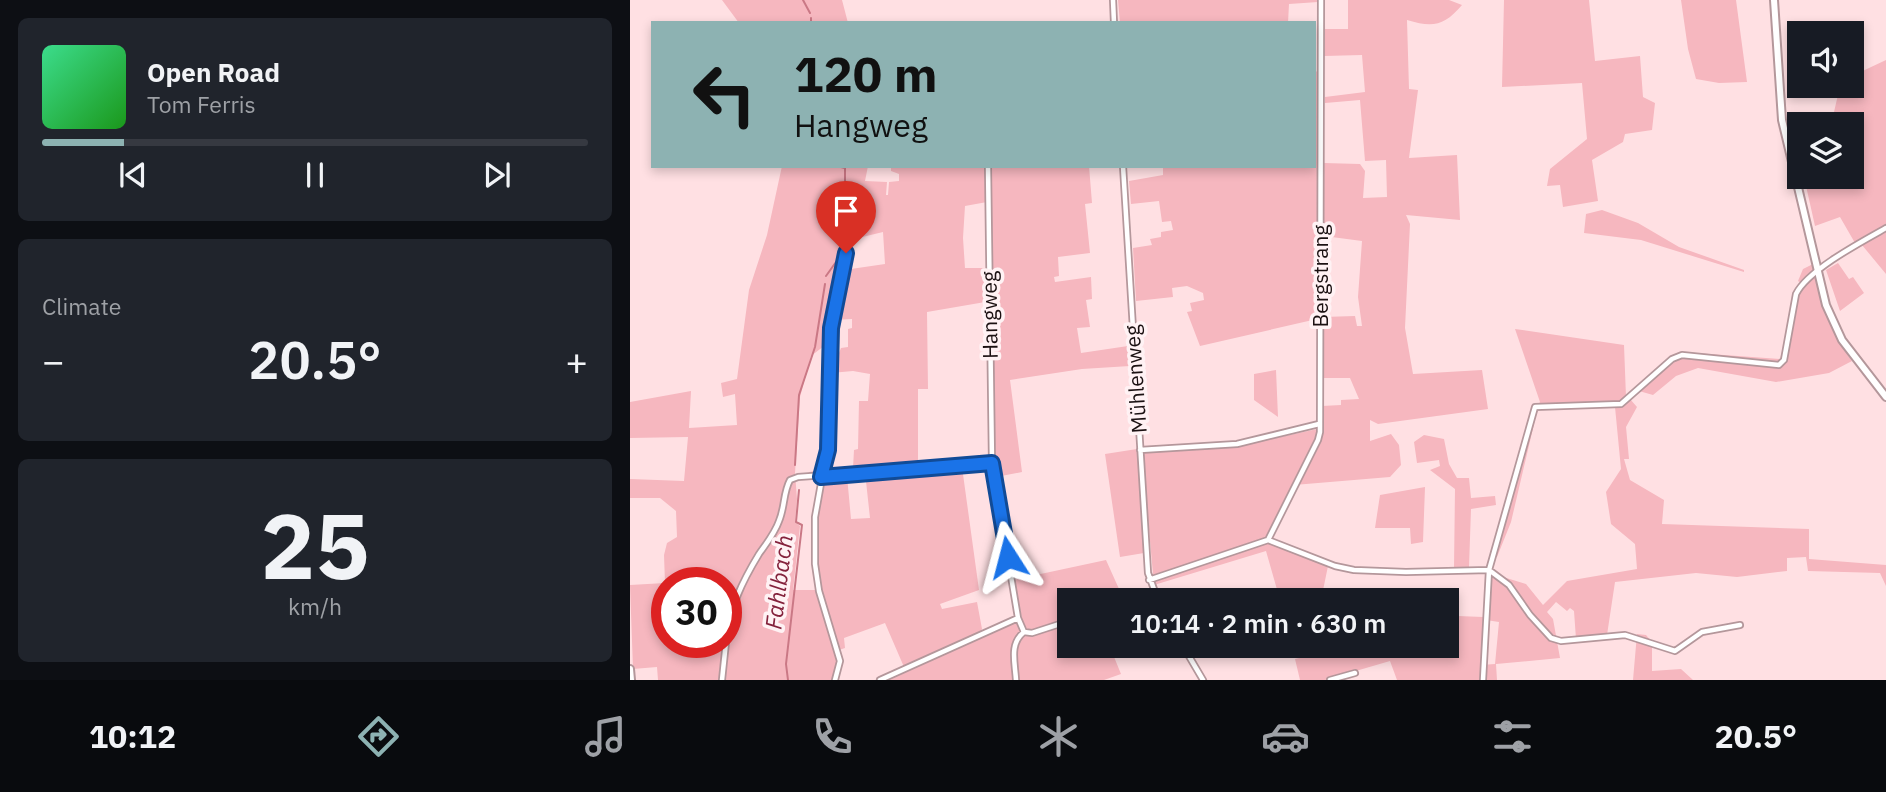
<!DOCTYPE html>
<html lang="en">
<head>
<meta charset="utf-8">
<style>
	:root { --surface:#171b24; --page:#20242c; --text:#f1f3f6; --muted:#9ea1a6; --line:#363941; --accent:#8db2b2 }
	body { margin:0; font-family:"IBM Plex Sans",sans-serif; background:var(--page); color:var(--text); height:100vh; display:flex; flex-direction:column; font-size:26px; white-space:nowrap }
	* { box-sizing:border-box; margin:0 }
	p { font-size:23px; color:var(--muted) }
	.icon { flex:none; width:38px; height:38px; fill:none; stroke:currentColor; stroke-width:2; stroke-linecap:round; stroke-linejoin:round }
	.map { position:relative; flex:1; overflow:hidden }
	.panel { display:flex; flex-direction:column; gap:18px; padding:18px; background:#0d0f14; width:630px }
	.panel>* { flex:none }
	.top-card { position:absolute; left:21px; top:21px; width:665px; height:147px; border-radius:0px; box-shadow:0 4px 10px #0003; background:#8db2b2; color:#111; overflow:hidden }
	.tools { position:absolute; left:1157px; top:21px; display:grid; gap:14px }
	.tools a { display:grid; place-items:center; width:77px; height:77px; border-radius:0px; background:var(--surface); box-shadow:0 4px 10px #0003; font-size:35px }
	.speed { position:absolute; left:21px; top:567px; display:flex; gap:14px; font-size:35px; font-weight:700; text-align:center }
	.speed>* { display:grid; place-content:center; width:91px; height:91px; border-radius:50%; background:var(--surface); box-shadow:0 4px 10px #0003; line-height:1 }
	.speed .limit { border:10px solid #d22; background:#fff; color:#111 }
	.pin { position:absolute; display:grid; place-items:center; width:60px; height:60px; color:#fff; margin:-72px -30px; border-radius:50% 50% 50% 0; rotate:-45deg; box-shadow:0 0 7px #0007 }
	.pin .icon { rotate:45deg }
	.me { position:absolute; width:77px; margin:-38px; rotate:351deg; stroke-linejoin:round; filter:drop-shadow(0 0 5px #0008) }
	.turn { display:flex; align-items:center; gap:24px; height:147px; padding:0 28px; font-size:32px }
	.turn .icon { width:91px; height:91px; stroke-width:2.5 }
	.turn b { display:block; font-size:49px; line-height:60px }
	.big { font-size:52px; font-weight:600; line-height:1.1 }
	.panel .widget { flex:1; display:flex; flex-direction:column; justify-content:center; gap:10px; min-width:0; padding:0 24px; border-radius:10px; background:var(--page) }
	.panel .dial { align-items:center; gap:0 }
	.dial b { font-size:91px; line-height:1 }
	.song { display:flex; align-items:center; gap:21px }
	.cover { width:84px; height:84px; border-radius:10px; background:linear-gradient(135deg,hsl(150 70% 55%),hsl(120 70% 35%)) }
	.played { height:7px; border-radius:4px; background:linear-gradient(90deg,var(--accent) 15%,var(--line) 15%) }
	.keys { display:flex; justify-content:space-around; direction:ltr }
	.heat { display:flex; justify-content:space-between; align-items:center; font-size:38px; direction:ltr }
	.trip { position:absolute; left:427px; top:588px; width:402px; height:70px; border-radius:0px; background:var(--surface); box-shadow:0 4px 10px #0003; font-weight:600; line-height:70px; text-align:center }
	.tab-bar { display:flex; height:112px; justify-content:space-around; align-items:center; background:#090b0e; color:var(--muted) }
	.tab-bar .icon { width:49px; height:49px }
	.tab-bar .on { color:var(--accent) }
	.tab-bar b { font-size:32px; color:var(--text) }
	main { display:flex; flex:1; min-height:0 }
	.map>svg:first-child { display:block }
	.green { fill:#f6b7bf; fill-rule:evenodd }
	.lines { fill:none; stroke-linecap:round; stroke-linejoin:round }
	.stream { stroke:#ca7885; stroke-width:2 }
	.street-casing { stroke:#b4979b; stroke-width:8 }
	.secondary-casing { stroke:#b4979b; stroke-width:10 }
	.street { stroke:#fff; stroke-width:4.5 }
	.secondary { stroke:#fff; stroke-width:6 }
	.route-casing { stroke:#114b97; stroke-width:18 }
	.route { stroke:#1a73e8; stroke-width:12 }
	.labels { text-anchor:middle; stroke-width:7; stroke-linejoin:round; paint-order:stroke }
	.street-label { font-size:21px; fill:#1b1112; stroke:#fff2f4 }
	.water-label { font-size:23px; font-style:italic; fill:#84223c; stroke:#fff2f4 }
</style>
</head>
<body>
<main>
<section class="panel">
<div class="widget">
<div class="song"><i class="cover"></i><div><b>Open Road</b><p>Tom Ferris</p></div></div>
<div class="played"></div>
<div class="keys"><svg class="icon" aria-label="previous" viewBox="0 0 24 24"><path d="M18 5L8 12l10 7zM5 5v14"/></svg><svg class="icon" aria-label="pause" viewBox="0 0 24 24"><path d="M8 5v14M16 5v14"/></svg><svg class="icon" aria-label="next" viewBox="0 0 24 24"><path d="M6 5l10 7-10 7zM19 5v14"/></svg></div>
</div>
<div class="widget"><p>Climate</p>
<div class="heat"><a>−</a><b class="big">20.5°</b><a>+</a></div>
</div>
<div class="widget dial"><b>25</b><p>km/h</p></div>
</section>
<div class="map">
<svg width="1256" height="680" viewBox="0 0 1256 680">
	<rect width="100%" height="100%" fill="#ffe0e3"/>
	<!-- green -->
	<path class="green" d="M92 0H212L218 23H109Z
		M488 0H688V2L659 4 658 23H490Z
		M718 0H819L832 5C814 26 803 28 777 20L779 89 788 90 779 158 827 155 830 220 776 215 780 224 775 328 783 374 852 370 858 409 748 424 740 420V441L761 434 769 445 771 465 760 477 664 485 639 542 698 566 691 600H650L636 551 524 585 512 452 605 447 692 428V406L711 405V400L729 399 720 378H691L693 317 725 316 727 326H732L728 297 732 241 694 236V163L730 164 735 171 733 198 757 197 756 160 735 161 730 100 695 103V97L735 92 732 55 694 56 695 29H718Z
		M874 0H959L965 61 1010 56 1013 97 1025 103 1022 130 995 134 993 142 962 160 968 201 933 207 930 185 917 186 920 169 957 139 952 83 872 87Z
		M1051 0H1106L1117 82 1089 83 1066 79 1058 49Z
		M1256 60V226L1225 243 1210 217 1185 226 1174 177H1222V124H1209L1204 112 1210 86H1222V76Z
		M689 71V237L687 319 570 346 557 312 562 311 560 303 574 300 573 293 557 286 542 288 543 297 506 301 503 248 522 245 520 239 531 237V232L543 230 541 221 532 222 529 201 501 204 499 181 533 175V166H684V72Z
		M152 166H238L235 181 257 182 256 195H258L259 182 269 181V174L261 171V166H357V202L335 206 333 238 335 268H360V166H459L462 203 455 204 460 253 428 257 429 276 424 277 425 282 461 277 462 299 456 300 460 327 447 328 451 353 498 346 500 366 452 369 380 380 392 472 366 477 361 301 297 312 298 389H288V468L332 467 349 590 310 604 312 609 347 602 352 629 350 633 274 667 255 623 214 638 215 648 209 650C200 623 189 594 186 565 183 537 188 506 192 478L217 476 221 519 240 518 235 472 192 476 194 469 223 468 224 450 228 449 229 401H238L240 374 223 371 201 373 211 348 218 347V329L222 328V319L203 320 214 270 255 264 253 232 220 240 200 328 195 459 190 476H178L179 472 185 471 189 458 194 346 181 356 170 397 165 473 167 499 165 522 170 526 163 590H186L208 660 203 680H28L27 667 3 669 0 585 35 583 34 555 37 543 47 537 46 511 30 498H0V479L54 481 58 437 0 438V402L61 391 59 428 107 425 105 394 93 397 91 383 107 379 119 290 137 235ZM37 583H96V642H37Z
		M972 210 1008 223 1049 247 1114 270V272L1011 240 954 233 956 214Z
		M1256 230V274L1232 245Z
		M1208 263 1219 279 1223 277 1234 293 1210 311 1196 270Z
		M1183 264C1192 299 1201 332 1222 361L1199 373 1146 382 1068 368 1046 376 1023 395 1009 391 1000 399 1007 407 996 427 999 459H994L1000 480 1034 500 1032 524 1179 529V559L1256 565V586L1250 573 1178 571 1176 557 1157 558V571L1107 577 1066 573 985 582 977 635 946 639 944 611 940 608 937 611 926 602 917 612 923 619 930 658 866 664 867 680H767L760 661 695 680H670L665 659 693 652 692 646H817V627H827L828 616 853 617 851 665 865 664 869 622 856 620 860 573 896 584 913 605 937 581 1007 569 1005 544 981 524 976 492 991 469 985 407 916 409 912 406 908 407 881 522 867 557H864L906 408 910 402 885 329 994 345 996 397 1036 360 1052 352 1150 359 1159 327 1163 325 1171 283 1168 281 1173 269Z
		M646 370 648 417 624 400V374Z
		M794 435 814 439 819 464 827 478H839L841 498 865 496 866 505 841 509 839 567 824 568 825 489 800 470 810 466 809 460 787 463 784 442Z
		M507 449 514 553 490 557 475 454Z
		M795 487 793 542 781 544 780 528H745L750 495Z
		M476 560 494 600H439V620L401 632 395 631 383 580Z
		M386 620 391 632 382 643 384 680H255Z
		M439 621V646H482L480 647 491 674 474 680H387L384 646 394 632 402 634Z
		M1007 634 1016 635 1022 642V671L1051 669 1063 680H1003Z"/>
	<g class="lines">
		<!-- stream -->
		<path class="stream" d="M173 0 180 13
			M181 18V23
			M207 166 215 168V224
			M196 276 206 262
			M165 465 169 395 185 347 195 284
			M158 680 156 664 172 525 166 522 169 490"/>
		<!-- street casing -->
		<g class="street-casing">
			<path id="street" d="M483 0 484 23
				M358 166 362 463 388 618 394 632 402 633 439 621
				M493 166 518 573 528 600
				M510 450 607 444 689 424
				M638 540 688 440 690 432 691 0
				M519 580 638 540 705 566 724 570 776 572 859 570 879 585 900 615 921 638 931 641 995 635 1045 651 1072 632 1110 625
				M498 600 523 592
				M96 640C100 607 112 582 129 554 136 544 145 533 149 521 155 507 153 493 160 480L168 477 362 463
				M553 646 573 680
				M92 680 96 642
				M205 680 210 661 189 591 185 564V517L197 450 201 328 224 215
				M250 680 388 618
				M386 680C385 662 379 644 394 632
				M700 680 725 673
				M853 680 859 570 905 407 991 404 1042 359 1052 355 1149 365 1154 360 1166 294C1178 270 1231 242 1256 228"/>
		</g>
		<!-- secondary casing -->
		<g class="secondary-casing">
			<path id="secondary" d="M1144 0 1152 120 1196 305 1212 340 1256 397
				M0 669 1 680"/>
		</g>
		<!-- street -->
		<use href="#street" class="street"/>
		<!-- secondary -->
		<use href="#secondary" class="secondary"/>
	</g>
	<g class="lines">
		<!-- route casing -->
		<g class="route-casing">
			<path id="route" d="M216 253 201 328 198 450 191 477 362 463 378 557"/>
		</g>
		<!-- route -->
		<use href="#route" class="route"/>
	</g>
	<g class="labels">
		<!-- street labels -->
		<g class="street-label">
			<text transform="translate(691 276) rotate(-90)" y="7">Bergstrang</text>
			<text transform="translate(360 315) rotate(-91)" y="7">Hangweg</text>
			<text transform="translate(506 379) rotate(-94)" y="7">Mühlenweg</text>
		</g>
		<!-- water labels -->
		<g class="water-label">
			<text transform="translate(149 582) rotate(-83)" y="8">Fahlbach</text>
		</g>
	</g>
</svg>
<div class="tools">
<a><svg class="icon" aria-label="sound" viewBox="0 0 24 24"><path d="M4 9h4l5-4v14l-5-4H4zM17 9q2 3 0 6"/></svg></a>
<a><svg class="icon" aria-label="layers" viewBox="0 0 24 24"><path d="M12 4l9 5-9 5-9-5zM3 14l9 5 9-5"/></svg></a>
</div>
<div class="speed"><div class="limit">30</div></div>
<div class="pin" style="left:216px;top:253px;background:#d93025"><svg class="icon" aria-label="arrive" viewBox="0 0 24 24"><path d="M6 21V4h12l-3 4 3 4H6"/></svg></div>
<svg class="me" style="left:378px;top:557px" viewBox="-20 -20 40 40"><path d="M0-17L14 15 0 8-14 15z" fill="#1a73e8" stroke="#fff" stroke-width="4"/></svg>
<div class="trip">10:14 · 2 min · 630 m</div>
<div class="top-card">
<div class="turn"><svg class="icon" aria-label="left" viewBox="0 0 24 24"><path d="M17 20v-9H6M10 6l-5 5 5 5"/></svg><div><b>120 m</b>Hangweg</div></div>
</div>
</div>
</main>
<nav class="tab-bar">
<b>10:12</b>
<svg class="icon on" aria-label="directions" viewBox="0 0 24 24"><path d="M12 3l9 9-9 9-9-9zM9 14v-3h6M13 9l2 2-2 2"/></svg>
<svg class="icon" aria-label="music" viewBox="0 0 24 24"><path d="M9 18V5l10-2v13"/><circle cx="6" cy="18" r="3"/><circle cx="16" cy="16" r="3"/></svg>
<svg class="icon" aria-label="phone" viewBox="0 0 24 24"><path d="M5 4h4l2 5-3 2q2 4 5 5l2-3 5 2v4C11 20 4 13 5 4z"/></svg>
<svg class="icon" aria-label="climate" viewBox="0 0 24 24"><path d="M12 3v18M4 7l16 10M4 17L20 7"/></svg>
<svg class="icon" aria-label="car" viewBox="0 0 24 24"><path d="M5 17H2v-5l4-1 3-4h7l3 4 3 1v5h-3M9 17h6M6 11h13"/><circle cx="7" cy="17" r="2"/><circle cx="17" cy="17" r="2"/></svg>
<svg class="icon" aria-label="filters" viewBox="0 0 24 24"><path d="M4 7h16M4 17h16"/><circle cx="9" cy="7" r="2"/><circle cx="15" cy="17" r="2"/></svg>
<b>20.5°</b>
</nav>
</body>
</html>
